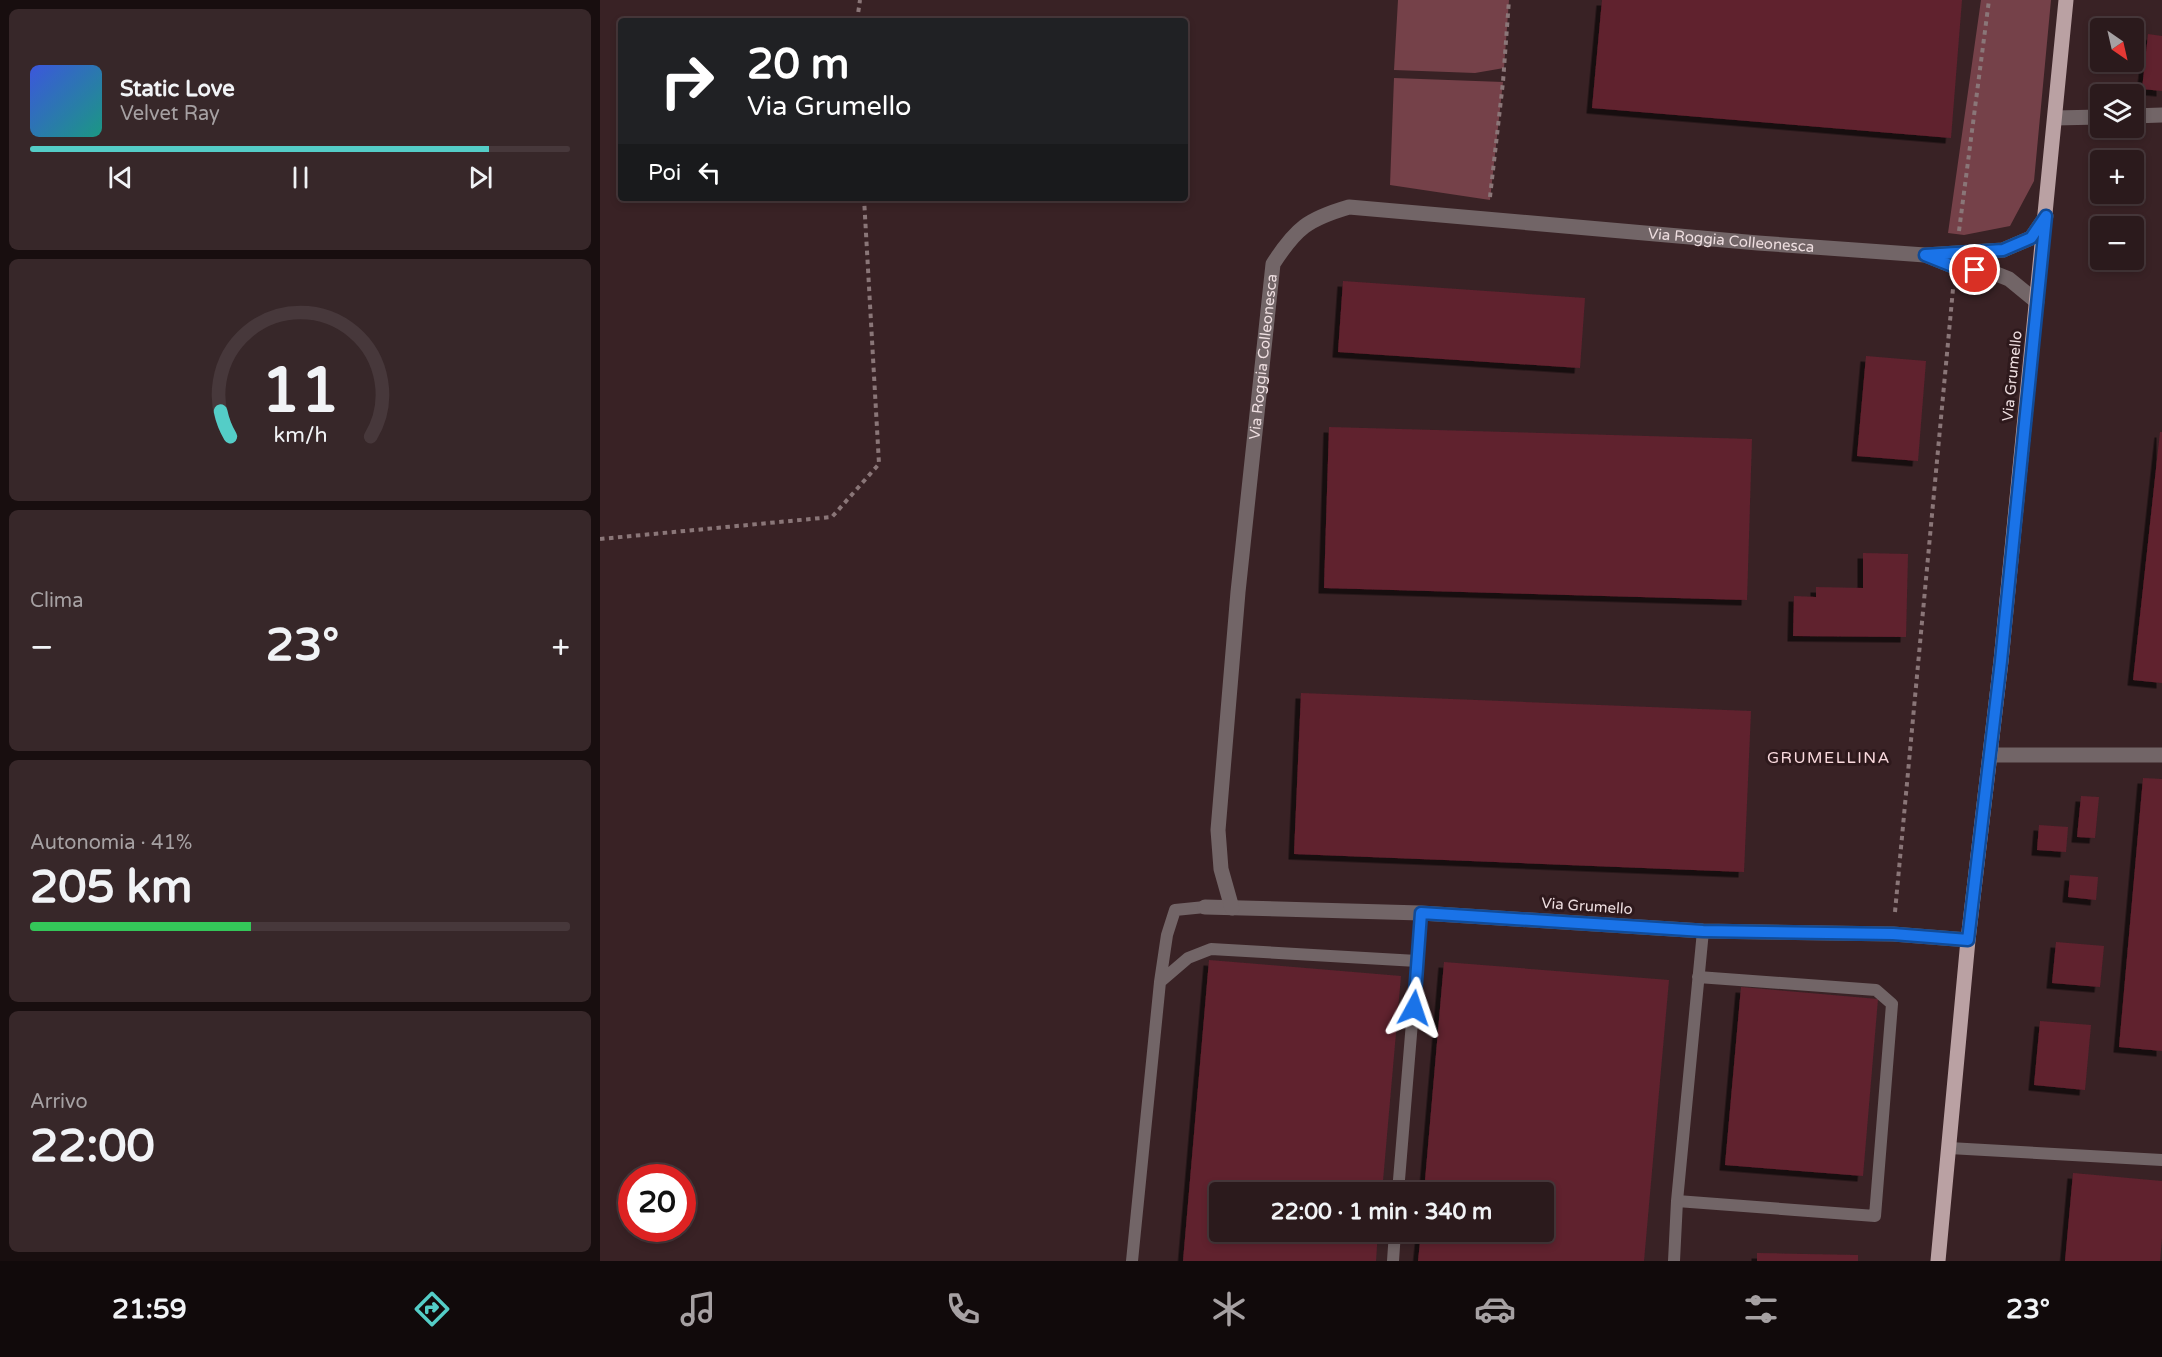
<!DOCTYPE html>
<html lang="it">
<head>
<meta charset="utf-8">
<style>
	:root { --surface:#2b1a1c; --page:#372729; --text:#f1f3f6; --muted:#a6a1a3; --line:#47383b; --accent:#54cdc7 }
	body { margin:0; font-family:"Varela Round",sans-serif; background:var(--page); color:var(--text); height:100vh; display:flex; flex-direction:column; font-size:22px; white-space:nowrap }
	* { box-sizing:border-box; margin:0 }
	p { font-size:20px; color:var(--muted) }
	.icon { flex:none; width:33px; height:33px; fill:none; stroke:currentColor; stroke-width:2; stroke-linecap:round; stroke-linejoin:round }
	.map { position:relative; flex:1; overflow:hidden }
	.sheet { display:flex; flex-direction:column; gap:9px; padding:9px; background:#180e0f; width:600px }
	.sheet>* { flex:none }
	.top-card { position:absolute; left:18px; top:18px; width:570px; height:183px; border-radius:6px; box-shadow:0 3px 9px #0003,0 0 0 2px var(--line); background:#202124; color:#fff; overflow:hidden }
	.needle { width:39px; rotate:146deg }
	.controls { position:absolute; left:1490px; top:18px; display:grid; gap:12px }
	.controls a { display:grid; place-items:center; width:54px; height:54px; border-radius:6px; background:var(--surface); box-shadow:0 3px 9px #0003,0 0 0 2px var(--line); font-size:30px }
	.speed { position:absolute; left:18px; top:1164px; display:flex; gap:12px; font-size:30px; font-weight:700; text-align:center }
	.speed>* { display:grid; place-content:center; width:78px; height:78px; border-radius:50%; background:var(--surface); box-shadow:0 3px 9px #0003,0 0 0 2px var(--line); line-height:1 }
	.speed .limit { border:9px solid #d22; background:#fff; color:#111 }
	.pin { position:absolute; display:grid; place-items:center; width:51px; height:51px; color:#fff; margin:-26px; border:3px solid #fff; border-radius:50%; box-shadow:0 2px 6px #0007 }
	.me { position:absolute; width:66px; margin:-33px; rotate:5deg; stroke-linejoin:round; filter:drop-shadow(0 0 4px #0008) }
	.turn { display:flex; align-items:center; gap:21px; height:126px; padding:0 30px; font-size:27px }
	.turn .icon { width:78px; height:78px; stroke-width:2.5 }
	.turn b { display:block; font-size:42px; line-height:51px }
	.then { display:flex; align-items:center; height:57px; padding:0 30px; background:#0003; gap:12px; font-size:22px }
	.big { font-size:45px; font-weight:800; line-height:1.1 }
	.sheet .widget { flex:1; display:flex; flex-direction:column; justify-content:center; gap:9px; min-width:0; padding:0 21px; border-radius:9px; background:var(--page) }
	.sheet .dial { align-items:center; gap:0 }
	.dial svg { height:156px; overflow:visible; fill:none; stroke:var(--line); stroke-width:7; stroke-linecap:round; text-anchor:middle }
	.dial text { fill:var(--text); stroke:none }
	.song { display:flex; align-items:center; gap:18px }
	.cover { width:72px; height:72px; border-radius:9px; background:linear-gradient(135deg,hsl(230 70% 55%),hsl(170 70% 35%)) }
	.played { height:6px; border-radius:3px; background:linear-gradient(90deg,var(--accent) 85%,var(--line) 85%) }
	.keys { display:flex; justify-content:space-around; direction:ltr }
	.heat { display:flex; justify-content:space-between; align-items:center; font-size:33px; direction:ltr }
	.charge { height:9px; border-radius:4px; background:linear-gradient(90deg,#34c759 41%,var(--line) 0) }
	.trip { position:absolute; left:609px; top:1182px; width:345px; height:60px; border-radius:6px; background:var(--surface); box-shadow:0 3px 9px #0003,0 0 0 2px var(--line); font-weight:800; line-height:60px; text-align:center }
	.tabs { display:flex; height:96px; justify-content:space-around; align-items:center; background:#110a0b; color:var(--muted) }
	.tabs .icon { width:42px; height:42px }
	.tabs .on { color:var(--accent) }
	.tabs b { font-size:27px; color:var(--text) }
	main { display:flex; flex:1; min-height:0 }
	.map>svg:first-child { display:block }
	.green { fill:#754149 }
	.building { fill:#60212e; filter:url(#shadow) }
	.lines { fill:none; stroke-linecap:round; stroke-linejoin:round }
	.path { stroke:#8a7678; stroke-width:4; stroke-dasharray:4.5 4.5; stroke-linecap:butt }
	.service { stroke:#726567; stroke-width:12 }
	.minor { stroke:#726567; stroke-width:15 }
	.primary { stroke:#baa1a3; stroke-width:15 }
	.route-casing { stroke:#114b97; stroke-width:15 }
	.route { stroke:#1a73e8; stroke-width:10 }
	.labels { text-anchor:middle; stroke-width:6; stroke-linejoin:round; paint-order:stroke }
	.street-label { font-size:15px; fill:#eedee0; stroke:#2e191c }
	.neighbourhood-label { font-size:16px; letter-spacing:1.5px; fill:#fadade; stroke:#2e191c }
</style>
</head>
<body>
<main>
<section class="sheet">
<div class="widget">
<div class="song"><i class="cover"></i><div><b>Static Love</b><p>Velvet Ray</p></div></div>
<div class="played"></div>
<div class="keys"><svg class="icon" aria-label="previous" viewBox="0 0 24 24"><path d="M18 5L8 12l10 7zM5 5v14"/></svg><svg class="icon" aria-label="pause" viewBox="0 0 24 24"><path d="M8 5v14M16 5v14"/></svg><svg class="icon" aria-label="next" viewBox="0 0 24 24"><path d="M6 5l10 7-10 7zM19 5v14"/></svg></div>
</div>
<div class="widget dial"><svg viewBox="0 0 100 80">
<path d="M14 69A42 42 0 1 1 86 69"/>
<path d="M14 69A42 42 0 0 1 9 56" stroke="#54cdc7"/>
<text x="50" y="56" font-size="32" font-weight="700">11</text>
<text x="50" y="72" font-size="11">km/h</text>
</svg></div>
<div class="widget"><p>Clima</p>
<div class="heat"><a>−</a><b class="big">23°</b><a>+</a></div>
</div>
<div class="widget"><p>Autonomia · 41%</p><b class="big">205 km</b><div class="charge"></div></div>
<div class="widget"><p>Arrivo</p><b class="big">22:00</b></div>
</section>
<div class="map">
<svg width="1562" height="1261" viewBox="0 0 1562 1261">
	<defs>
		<filter id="shadow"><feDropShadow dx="-5.5" dy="5.5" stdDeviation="0" flood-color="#0009"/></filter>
	</defs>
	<rect width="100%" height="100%" fill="#392225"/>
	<!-- green -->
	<path class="green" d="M798 0H909L904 68 875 73 794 70Z
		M1381 0H1451L1434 181 1410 226 1364 235 1348 233Z
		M794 78 903 82 890 200 790 185Z"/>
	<!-- building -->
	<path class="building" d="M1002 0H1362L1351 138 992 108Z
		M1548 34 1562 36V91L1542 89Z
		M743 281 985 298 980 368 738 352Z
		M1266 356 1326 361 1318 461 1257 456Z
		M729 427 1152 439 1147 600 724 588Z
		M1560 432H1562V683L1533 680Z
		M1263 553 1308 554 1306 637 1193 636 1194 596 1216 597V587L1263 588Z
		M701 693 1151 711 1144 872 694 854Z
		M1543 778 1562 779V1051L1519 1047Z
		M1481 796 1499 797 1495 838 1477 837Z
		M1439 825 1468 827 1466 852 1437 850Z
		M1470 875 1498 877 1496 900 1468 897Z
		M1456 942 1504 946 1500 987 1452 983Z
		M609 960 801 976 782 1192H620V1232H778L776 1261H583Z
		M844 962 1069 980 1044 1261H818L821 1232H944V1192H824Z
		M1141 987 1278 999 1263 1176 1125 1165Z
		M1440 1021 1491 1025 1485 1090 1434 1085Z
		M1473 1173 1562 1181V1238L1560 1261H1465Z
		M1157 1253 1258 1255V1261H1157Z"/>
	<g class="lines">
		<!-- path -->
		<path class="path" d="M257 21 260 0
			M890 197 903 82 909 0
			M1359 231 1389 0
			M0 539 232 517 279 464 264 198
			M1295 912 1353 289"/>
		<!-- service -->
		<path class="service" d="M560 982 588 958 611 949 817 961
			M1349 1148 1562 1160
			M798 1192 821 913
			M1077 1201 1275 1216 1292 1004 1276 990 1098 977
			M532 1261 560 982 567 935 575 910 605 907
			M793 1261 795 1232
			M1074 1261 1077 1201 1103 931"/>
		<!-- minor -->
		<g class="minor">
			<path d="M1533 116 1562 115"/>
			<path d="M1455 118 1500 117"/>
			<path d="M1328 256 1355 267 1394 273 1409 279 1437 302"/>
			<path d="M1390 755H1562"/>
			<path d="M605 907 821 913 1103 931 1293 934 1368 940"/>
			<path id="s1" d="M632 908 621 869 618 830 638 592 673 264C696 228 708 219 749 207L1158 243 1325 255 1403 250 1431 238 1446 216"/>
		</g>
		<!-- primary -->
		<path class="primary" d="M1338 1261 1368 940 1401 661 1466 0"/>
	</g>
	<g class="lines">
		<!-- route casing -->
		<g class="route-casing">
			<path id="route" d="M814 1008 821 913 1103 931 1293 934 1368 940 1401 661 1446 216 1431 238 1403 250 1325 255 1355 267 1375 270"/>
		</g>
		<!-- route -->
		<use href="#route" class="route"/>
	</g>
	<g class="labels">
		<!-- street labels -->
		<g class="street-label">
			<text dy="5" stroke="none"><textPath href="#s1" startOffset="1130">Via Roggia Colleonesca</textPath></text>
			<text dy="5" stroke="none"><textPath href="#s1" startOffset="555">Via Roggia Colleonesca</textPath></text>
			<text transform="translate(1412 376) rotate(-84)" y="5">Via Grumello</text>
			<text transform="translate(987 906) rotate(4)" y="5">Via Grumello</text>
		</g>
		<!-- neighbourhood labels -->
		<g class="neighbourhood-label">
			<text x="1229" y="763">GRUMELLINA</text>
		</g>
	</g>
</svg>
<div class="controls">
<a><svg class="needle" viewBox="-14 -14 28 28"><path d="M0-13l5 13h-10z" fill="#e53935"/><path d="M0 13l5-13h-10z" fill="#a6a1a3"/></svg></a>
<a><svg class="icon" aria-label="layers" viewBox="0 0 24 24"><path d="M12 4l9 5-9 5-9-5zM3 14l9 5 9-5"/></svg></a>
<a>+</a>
<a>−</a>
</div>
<div class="speed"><div class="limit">20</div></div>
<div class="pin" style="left:1375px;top:270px;background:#d93025"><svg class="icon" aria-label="arrive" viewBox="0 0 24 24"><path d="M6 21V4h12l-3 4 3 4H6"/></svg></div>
<svg class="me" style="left:814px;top:1008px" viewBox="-20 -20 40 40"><path d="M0-17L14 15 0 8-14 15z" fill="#1a73e8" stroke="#fff" stroke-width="4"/></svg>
<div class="trip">22:00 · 1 min · 340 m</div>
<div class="top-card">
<div class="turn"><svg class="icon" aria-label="right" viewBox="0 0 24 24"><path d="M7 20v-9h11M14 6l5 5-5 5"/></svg><div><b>20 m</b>Via Grumello</div></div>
<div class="then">Poi<svg class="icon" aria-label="left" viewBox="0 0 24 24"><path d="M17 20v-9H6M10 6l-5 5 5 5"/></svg></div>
</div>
</div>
</main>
<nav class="tabs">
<b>21:59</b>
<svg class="icon on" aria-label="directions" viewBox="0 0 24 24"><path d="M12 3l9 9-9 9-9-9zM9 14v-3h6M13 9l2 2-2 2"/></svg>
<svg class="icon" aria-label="music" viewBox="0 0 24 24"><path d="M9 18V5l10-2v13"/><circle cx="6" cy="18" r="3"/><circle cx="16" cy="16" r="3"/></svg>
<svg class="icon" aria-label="phone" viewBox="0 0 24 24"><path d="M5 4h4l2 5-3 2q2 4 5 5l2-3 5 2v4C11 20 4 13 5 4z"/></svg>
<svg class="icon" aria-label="climate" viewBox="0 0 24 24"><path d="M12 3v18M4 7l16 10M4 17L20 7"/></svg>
<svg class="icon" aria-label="car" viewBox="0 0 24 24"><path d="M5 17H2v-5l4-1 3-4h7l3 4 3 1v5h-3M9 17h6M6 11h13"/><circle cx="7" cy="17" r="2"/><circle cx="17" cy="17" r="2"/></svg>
<svg class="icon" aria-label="filters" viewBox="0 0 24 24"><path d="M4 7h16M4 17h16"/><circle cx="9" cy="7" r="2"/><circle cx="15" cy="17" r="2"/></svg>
<b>23°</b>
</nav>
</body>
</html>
